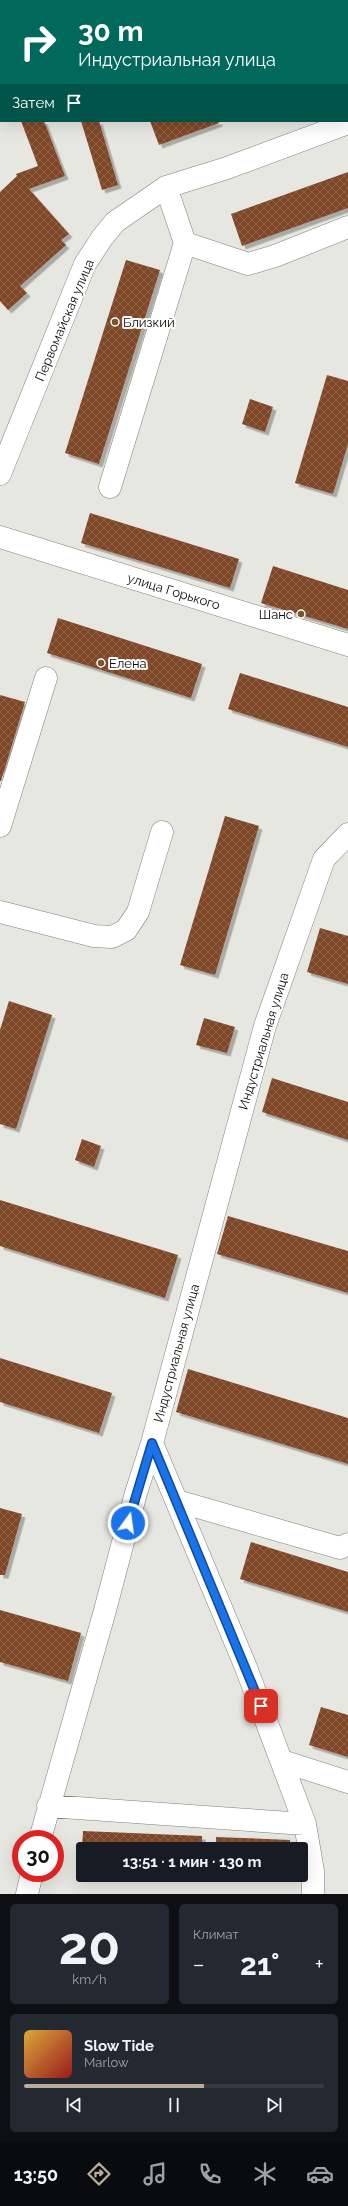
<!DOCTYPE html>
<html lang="ru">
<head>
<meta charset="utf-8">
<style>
	:root { --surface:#171b24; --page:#242831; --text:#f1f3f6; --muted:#9ea1a6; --line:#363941; --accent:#baac9c }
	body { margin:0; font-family:Raleway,sans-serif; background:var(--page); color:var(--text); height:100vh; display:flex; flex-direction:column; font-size:15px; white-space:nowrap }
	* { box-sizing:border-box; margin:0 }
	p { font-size:13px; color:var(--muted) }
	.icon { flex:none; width:22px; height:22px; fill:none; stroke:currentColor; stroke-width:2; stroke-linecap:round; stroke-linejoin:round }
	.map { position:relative; height:1894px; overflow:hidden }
	.side { display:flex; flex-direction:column; gap:10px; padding:10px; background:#0d0f14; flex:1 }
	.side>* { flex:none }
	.banner { position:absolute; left:0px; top:0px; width:348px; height:122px; box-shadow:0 4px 16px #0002; background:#00695c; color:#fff; overflow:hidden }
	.speed { position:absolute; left:12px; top:1830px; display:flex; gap:8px; font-size:20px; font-weight:700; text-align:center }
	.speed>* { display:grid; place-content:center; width:52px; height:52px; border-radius:50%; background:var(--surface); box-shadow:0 4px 16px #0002; line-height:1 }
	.speed .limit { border:6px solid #d22; background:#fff; color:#111 }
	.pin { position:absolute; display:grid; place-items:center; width:34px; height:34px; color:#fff; margin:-17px; border-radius:8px; box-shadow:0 2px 6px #0006 }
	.me { position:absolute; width:44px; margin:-22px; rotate:14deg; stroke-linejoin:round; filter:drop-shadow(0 0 3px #0008) }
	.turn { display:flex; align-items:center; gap:14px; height:84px; padding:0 12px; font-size:18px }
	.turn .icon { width:52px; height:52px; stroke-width:2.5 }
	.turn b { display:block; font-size:28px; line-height:34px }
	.then { display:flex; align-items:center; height:38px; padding:0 12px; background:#0003; gap:8px; font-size:15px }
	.big { font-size:30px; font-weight:700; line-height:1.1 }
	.side .widget { flex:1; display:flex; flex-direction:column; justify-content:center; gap:6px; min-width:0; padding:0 14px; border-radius:6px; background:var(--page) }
	.side .dial { align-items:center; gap:0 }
	.dial b { font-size:52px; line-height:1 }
	.song { display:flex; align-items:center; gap:12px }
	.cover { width:48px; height:48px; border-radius:6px; background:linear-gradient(135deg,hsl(40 70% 55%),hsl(0 70% 35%)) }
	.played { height:4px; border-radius:2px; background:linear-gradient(90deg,var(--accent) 60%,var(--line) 60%) }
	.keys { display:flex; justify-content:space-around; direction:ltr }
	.heat { display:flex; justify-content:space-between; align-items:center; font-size:22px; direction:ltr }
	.side .tiles { flex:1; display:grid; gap:10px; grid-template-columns:1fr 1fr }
	.widget:last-child { grid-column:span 2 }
	.trip { position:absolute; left:76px; top:1842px; width:232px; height:40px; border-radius:4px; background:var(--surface); box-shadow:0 4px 16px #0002; font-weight:700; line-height:40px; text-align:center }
	.tabs { display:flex; height:64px; justify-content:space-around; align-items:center; background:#090b0e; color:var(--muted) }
	.tabs .icon { width:28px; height:28px }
	.tabs .selected { color:var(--accent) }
	.tabs b { font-size:18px; color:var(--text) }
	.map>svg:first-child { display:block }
	.building { fill:url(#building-cross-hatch); filter:url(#shadow) }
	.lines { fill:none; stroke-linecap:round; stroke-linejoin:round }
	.minor-casing { stroke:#81807b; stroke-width:23 }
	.minor { stroke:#fff; stroke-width:22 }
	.route-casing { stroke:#114b97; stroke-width:10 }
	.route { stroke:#1a73e8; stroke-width:7 }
	.poi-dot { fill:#77562d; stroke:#fff; stroke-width:1.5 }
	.labels { text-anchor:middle; stroke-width:4; stroke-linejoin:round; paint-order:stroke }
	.street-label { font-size:13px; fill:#0d0c0a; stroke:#fff }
	.poi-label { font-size:13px; fill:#0d0c0a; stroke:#fff; text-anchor:start }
</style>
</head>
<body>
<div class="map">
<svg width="348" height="1894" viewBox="0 0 348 1894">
	<defs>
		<pattern id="building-cross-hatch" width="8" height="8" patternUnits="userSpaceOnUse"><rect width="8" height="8" fill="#7f4628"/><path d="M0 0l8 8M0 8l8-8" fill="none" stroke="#8d624c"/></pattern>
		<filter id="shadow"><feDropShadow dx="3.5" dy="3.5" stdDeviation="0" flood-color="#0004"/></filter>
	</defs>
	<rect width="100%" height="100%" fill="#e7e7e1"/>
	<!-- building -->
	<path class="building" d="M21 121H44L65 176 29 189 69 234 61 240 66 245 20 286 27 293 8 310 0 301V192L17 176 16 174 38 166Z
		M81 121H99L118 185 102 190Z
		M150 121H219V123L159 145Z
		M348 172V208L242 246 231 214Z
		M126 260 160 270 99 464 65 453Z
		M327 375 348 381V444L333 494 295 483Z
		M250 399 273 407 265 432 242 424Z
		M90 513 239 559 230 588 81 543Z
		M273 566 348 590V629L261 603Z
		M58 618 202 664 191 698 47 653Z
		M240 673 348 707V747L228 709Z
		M0 695 25 702 1 781H0Z
		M225 816 259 826 215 975 180 965Z
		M320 928 348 936V984L307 972Z
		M9 1001 52 1015 16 1129 0 1124V1030Z
		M204 1018 235 1027 227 1053 196 1045Z
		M272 1078 348 1102V1140L262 1112Z
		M82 1139 101 1146 94 1167 75 1160Z
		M0 1200 178 1255 165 1298 0 1246Z
		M228 1216 348 1251V1293L217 1254Z
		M0 1358 112 1393 99 1433 0 1402Z
		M188 1369 348 1418V1464L176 1412Z
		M0 1508 22 1514 5 1575H0Z
		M251 1542 348 1572V1612L240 1579Z
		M0 1610 81 1633 68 1681 0 1662Z
		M321 1707 348 1715V1757L309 1745Z
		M83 1831 202 1836V1849H82Z
		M216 1837 290 1840V1849H216Z"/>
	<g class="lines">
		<!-- minor casing -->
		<g class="minor-casing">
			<path id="minor" d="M185 243 248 264 275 256 348 227
				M0 474 85 264 102 238 115 222 166 187 227 168 348 123
				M110 487 185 243 166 187
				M0 537 348 645
				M0 826 46 678
				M0 912 94 936 112 937 126 930 138 912 162 832
				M177 1501 340 1548 348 1544
				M282 1761 348 1782
				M48 1806 305 1824
				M40 1839 104 1614 136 1493 152 1443
				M27 1894 32 1873
				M313 1894V1871L305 1824 245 1665 152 1443 265 1026 324 859 348 834"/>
		</g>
		<!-- minor -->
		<use href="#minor" class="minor"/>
	</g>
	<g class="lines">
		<!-- route casing -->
		<g class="route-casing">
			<path id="route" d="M128 1523 152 1443 261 1706"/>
		</g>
		<!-- route -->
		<use href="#route" class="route"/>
	</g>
	<!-- markers -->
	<g class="poi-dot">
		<circle cx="115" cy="322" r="4"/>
		<circle cx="301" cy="614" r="4"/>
		<circle cx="101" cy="663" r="4"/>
	</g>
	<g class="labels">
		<!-- street labels -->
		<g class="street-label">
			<text transform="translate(64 320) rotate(-67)" y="5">Первомайская улица</text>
			<text transform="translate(174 591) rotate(17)" y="5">улица Горького</text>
			<text transform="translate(263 1041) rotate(-73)" y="5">Индустриальная улица</text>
			<text transform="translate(176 1353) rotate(-75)" y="5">Индустриальная улица</text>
		</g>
		<!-- poi labels -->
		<g class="poi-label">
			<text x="123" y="327">Близкий</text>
			<text x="293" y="619" text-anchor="end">Шанс</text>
			<text x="109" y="668">Елена</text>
		</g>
	</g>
</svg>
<div class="speed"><div class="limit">30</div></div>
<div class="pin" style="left:261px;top:1706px;background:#d93025"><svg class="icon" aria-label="arrive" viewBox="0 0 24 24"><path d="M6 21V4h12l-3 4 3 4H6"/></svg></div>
<svg class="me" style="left:128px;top:1523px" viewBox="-20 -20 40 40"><circle r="17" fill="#1a73e8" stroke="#fff" stroke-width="3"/><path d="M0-11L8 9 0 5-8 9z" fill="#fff"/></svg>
<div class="trip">13:51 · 1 мин · 130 m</div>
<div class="banner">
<div class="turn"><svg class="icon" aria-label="right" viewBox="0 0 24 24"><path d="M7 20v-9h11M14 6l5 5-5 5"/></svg><div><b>30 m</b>Индустриальная улица</div></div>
<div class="then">Затем<svg class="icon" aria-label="arrive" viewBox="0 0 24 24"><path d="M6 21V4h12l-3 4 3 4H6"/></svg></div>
</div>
</div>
<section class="side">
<div class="tiles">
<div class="widget dial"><b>20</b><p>km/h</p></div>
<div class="widget"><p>Климат</p>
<div class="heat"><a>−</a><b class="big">21°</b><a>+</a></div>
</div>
<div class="widget">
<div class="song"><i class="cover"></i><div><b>Slow Tide</b><p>Marlow</p></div></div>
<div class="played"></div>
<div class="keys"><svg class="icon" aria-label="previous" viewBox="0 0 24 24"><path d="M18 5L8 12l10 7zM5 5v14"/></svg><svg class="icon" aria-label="pause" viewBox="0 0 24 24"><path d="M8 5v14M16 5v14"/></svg><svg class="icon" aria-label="next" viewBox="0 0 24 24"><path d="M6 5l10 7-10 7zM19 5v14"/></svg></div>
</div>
</div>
</section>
<nav class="tabs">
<b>13:50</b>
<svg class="icon selected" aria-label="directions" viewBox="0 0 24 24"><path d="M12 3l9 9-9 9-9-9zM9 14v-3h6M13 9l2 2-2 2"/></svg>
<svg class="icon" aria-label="music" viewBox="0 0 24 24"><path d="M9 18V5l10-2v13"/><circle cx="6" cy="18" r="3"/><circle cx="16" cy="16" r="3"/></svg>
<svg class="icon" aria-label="phone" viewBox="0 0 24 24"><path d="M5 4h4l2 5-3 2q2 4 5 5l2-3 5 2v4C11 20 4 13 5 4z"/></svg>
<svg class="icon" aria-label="climate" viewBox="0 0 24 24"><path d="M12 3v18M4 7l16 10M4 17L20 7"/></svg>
<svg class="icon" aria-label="car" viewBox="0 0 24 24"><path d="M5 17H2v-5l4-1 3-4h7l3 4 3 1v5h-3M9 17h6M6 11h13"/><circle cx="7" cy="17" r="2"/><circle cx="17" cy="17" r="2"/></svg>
</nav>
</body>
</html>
